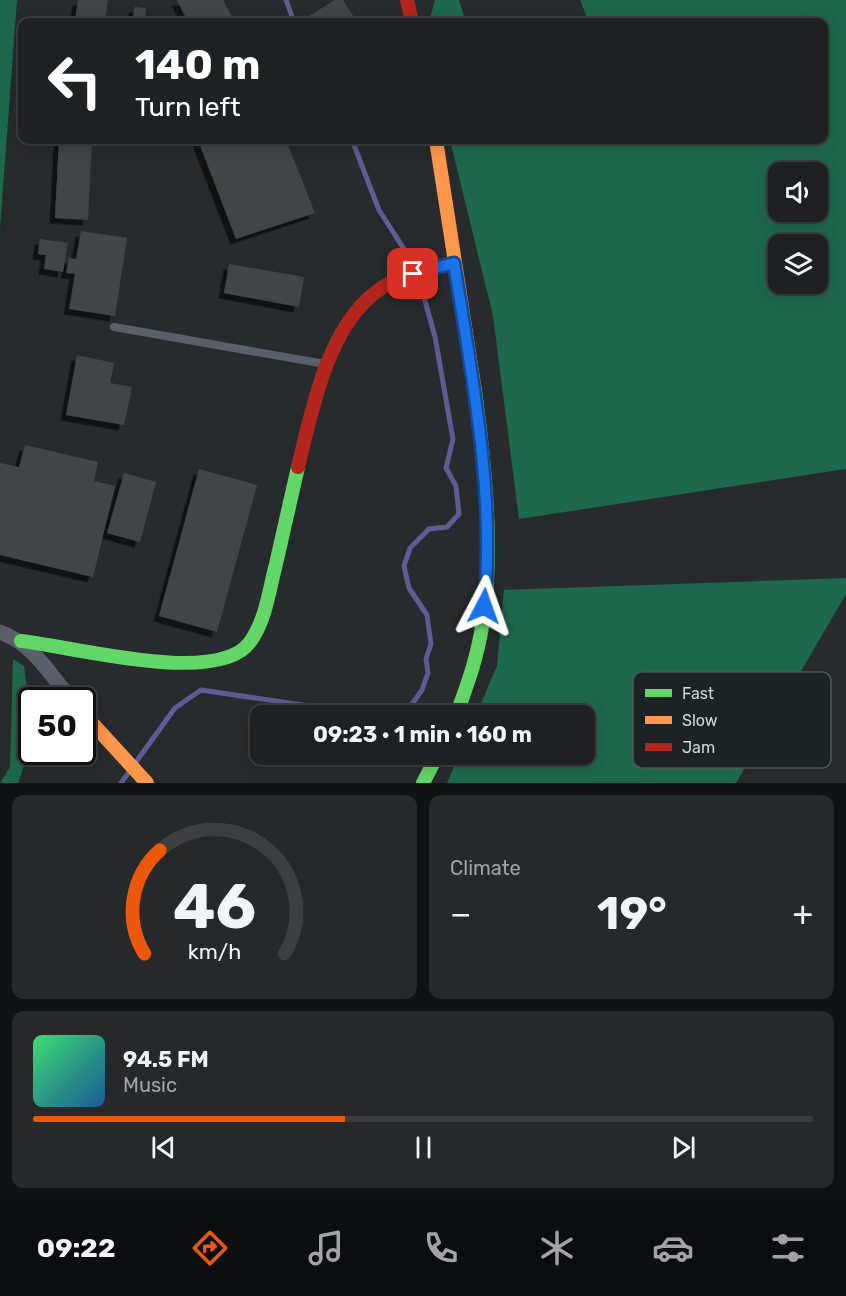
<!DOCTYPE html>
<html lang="en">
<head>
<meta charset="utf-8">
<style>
	:root { --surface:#1e2022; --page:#26282a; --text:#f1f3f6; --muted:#a1a3a5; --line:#3c3e40; --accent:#ea580c }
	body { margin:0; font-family:Rubik,sans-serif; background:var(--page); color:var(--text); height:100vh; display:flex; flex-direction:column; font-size:22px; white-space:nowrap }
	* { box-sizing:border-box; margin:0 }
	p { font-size:20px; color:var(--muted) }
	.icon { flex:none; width:33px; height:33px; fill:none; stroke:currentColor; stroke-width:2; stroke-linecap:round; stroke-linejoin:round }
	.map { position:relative; height:783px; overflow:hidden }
	.panel { display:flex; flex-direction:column; gap:12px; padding:12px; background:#101213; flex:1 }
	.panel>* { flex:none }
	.top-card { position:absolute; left:18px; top:18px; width:810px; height:126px; border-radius:12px; box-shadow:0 3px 15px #0003,0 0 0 2px var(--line); background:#202124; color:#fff; overflow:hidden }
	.controls { position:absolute; left:768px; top:162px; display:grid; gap:12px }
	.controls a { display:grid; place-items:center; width:60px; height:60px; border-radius:12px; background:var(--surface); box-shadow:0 3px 15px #0003,0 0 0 2px var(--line); font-size:30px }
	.speed { position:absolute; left:18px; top:687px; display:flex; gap:12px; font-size:30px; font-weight:700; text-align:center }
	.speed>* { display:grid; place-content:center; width:78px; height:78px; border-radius:50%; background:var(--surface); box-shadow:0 3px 15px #0003,0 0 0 2px var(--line); line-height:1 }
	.speed .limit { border:3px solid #111; border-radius:9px; background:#fff; color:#111 }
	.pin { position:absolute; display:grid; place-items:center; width:51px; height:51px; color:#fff; margin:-26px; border-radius:12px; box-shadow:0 3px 9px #0006 }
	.me { position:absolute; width:66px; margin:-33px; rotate:4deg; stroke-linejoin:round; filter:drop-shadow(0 0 4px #0008) }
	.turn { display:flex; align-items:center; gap:21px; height:126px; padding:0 18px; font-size:27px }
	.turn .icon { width:78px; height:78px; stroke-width:2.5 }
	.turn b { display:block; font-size:42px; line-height:51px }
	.big { font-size:45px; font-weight:700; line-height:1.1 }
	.panel .card { flex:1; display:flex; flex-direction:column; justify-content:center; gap:9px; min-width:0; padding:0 21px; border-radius:12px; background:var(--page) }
	.panel .dial { align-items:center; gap:0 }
	.dial svg { height:156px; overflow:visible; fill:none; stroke:var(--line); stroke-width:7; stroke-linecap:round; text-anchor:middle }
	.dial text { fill:var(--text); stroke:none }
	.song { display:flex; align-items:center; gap:18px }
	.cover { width:72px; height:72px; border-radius:9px; background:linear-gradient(135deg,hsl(140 70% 55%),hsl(210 70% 35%)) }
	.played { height:6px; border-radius:3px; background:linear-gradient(90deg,var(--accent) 40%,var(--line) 40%) }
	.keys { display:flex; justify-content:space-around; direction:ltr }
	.heat { display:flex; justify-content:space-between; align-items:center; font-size:33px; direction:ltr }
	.panel .tiles { flex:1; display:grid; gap:12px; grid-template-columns:1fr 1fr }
	.card:last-child { grid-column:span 2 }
	.trip { position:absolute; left:250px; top:705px; width:345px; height:60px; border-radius:12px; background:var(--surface); box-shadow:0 3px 15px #0003,0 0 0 2px var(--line); font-weight:700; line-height:60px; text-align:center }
	.tab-bar { display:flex; height:96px; justify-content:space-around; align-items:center; background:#0c0d0e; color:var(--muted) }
	.tab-bar .icon { width:42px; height:42px }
	.tab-bar .on { color:var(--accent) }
	.tab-bar b { font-size:27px; color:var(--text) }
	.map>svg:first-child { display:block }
	.forest { fill:#1e694e; fill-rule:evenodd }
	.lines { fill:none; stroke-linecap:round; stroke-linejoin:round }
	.stream { stroke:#605b93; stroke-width:5 }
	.building { fill:#424546; filter:url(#shadow) }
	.lane { stroke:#5a6068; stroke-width:8 }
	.street { stroke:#5a6068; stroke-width:15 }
	.fast { stroke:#63d668; stroke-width:14 }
	.slow { stroke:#ff974d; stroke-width:14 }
	.jam { stroke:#b3261e; stroke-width:14 }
	.route-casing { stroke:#114b97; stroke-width:15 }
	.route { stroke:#1a73e8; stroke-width:10 }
	.key { fill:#1d2225; stroke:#54585b; stroke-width:1.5 }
	.key-label { font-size:16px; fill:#d3d7d8 }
</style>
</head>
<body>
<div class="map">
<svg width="846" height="783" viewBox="0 0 846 783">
	<defs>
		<filter id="shadow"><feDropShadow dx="-5.5" dy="5.5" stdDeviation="0" flood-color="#0009"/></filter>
	</defs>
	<rect width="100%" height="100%" fill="#282b2d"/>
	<!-- forest -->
	<path class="forest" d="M0 0H17L0 229Z
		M435 0H459L466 22H429Z
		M580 0H846V469L519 519 493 316 450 140H562L576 144 589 140H824V22H589ZM778 172H818V212H778ZM818 244V284H778V244Z
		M846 578V594L736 783H447L459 755 585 754V716L476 715 497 666 504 590Z
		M13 659 24 666 31 719 32 742 18 783H0L10 767Z"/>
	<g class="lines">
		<!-- stream -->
		<path class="stream" d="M286 0 294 22
			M352 140 379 210 411 260
			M136 762 175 708 201 690 357 713H395L412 704 422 690 428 673 426 659 431 644 427 615 409 588 404 566 410 548 429 529 447 527 459 514 456 486 446 468 453 439 435 337 421 286
			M121 783 129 772"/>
	</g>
	<!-- building -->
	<path class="building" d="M78 0H108L105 22 75 21Z
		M177 0H223L235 22H188Z
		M335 0H343L357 22H313L309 16Z
		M134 7 146 8 145 22H133Z
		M59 140H92L88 220 55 218Z
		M198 140H286L315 213 236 239Z
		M81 231 127 238 115 316 69 309 75 274 66 273 69 258 76 259Z
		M40 239 68 243 63 272 44 269 46 255 38 254Z
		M229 264 304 277 299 307 224 293Z
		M77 355 114 363 110 383 132 387 124 425 66 415Z
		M25 445 98 462 94 481 115 486 93 577 0 555V463L19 467Z
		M199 469 257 485 217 632 159 616Z
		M124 473 156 482 140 542 107 533Z"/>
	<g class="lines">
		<!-- lane -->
		<path class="lane" d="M114 327 325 364"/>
		<!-- street -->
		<path class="street" d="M0 632C36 646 48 673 72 700"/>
		<!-- fast -->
		<path class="fast" d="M21 641C71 646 218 687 250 642 266 620 269 590 276 564 283 532 291 499 298 467
			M456 716C463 696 471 676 476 655 497 576 486 472 475 391
			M423 783 438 754"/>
		<!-- slow -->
		<path class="slow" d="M436 140 475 391
			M82 712 147 783"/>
		<!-- jam -->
		<path class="jam" d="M407 0 412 22
			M298 467C312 410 327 329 376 292 398 275 427 268 454 263"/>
	</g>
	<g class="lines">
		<!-- route casing -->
		<g class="route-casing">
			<path id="route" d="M413 274 454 263C471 371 496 496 484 606"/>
		</g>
		<!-- route -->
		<use href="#route" class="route"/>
	</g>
	<!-- legend -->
	<rect x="633" y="672" width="198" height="96" rx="9" class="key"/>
	<rect x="645" y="689" width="27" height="8" fill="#63d668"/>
	<rect x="645" y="716" width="27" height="8" fill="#ff974d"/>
	<rect x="645" y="743" width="27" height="8" fill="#b3261e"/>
	<g class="key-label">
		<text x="682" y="699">Fast</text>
		<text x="682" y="726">Slow</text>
		<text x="682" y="753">Jam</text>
	</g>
</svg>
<div class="controls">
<a><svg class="icon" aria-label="sound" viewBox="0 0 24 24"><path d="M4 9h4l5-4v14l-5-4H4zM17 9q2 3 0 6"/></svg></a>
<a><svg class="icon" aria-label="layers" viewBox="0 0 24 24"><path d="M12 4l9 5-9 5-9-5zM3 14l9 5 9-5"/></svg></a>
</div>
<div class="speed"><div class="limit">50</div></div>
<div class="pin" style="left:413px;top:274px;background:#d93025"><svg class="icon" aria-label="arrive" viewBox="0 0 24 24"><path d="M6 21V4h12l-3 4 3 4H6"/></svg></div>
<svg class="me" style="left:484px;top:606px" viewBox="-20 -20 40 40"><path d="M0-17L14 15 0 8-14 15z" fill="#1a73e8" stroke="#fff" stroke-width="4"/></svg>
<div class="trip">09:23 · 1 min · 160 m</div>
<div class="top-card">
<div class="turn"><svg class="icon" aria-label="left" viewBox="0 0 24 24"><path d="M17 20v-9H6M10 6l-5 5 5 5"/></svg><div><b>140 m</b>Turn left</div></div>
</div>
</div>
<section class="panel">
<div class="tiles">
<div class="card dial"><svg viewBox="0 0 100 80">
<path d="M14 69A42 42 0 1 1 86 69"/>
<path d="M14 69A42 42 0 0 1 22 16" stroke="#ea580c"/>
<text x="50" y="56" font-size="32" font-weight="700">46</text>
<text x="50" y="72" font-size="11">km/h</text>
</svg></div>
<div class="card"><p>Climate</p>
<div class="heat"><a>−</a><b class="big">19°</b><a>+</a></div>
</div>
<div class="card">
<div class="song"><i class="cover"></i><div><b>94.5 FM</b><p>Music</p></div></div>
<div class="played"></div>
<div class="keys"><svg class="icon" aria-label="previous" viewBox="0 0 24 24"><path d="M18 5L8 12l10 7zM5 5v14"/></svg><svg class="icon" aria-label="pause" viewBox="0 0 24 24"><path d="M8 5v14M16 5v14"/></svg><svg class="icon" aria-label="next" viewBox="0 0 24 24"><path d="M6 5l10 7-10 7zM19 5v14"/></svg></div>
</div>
</div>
</section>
<nav class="tab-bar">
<b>09:22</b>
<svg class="icon on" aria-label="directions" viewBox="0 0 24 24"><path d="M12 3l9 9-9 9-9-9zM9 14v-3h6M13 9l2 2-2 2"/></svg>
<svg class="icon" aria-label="music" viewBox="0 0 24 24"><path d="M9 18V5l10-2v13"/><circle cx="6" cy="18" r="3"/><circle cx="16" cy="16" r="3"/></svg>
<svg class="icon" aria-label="phone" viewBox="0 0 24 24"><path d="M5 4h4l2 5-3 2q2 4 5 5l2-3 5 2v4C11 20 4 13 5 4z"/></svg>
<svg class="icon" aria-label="climate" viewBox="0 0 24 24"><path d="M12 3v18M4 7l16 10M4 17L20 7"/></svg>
<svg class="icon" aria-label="car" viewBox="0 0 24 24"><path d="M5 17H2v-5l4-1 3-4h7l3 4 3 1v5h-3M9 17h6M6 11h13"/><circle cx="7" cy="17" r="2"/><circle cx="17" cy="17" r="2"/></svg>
<svg class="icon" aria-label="filters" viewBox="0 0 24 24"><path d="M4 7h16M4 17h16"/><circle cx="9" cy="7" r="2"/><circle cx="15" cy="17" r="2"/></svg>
</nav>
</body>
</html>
